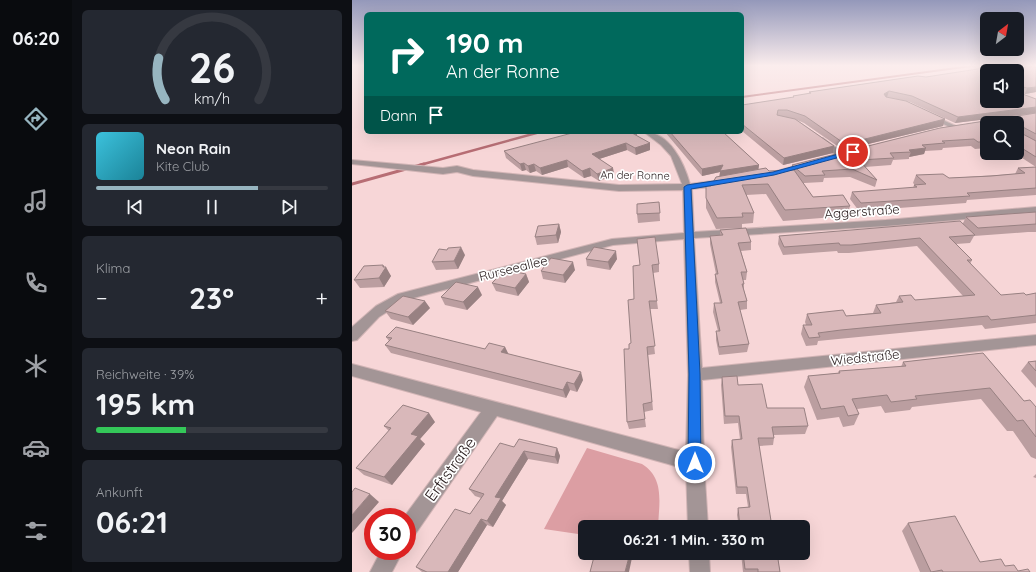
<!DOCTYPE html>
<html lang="de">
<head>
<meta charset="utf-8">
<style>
	:root { --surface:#171b24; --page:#242831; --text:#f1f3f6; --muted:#9ea1a6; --line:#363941; --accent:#97b5c0 }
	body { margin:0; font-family:Quicksand,sans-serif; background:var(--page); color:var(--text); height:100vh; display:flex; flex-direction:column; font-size:15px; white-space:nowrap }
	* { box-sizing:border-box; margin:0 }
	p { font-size:13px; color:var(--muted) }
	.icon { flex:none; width:22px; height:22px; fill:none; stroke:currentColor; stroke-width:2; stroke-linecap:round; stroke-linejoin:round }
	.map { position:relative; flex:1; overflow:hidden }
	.details { display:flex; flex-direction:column; gap:10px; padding:10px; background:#0d0f14; width:280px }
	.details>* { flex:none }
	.banner { position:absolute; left:12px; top:12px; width:380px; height:122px; border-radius:6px; box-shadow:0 4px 16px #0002; background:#00695c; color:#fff; overflow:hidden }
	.needle { width:26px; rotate:31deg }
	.tools { position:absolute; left:628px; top:12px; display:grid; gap:8px }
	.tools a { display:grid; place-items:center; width:44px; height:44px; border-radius:6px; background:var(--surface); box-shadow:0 4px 16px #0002; font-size:20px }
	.speed { position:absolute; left:12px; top:508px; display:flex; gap:8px; font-size:20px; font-weight:700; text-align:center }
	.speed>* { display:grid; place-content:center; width:52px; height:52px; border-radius:50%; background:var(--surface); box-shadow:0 4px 16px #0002; line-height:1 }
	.speed .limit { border:6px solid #d22; background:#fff; color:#111 }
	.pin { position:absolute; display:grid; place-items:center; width:34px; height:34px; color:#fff; margin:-17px; border:2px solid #fff; border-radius:50%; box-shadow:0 1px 4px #0007 }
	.me { position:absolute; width:44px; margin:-22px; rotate:0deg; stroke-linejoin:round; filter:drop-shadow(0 0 3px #0008) }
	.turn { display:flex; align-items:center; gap:14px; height:84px; padding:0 16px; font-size:18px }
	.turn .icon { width:52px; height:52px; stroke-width:2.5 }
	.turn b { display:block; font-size:28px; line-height:34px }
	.then { display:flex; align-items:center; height:38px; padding:0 16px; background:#0003; gap:8px; font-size:15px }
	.big { font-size:30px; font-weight:700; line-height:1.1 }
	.details .card { flex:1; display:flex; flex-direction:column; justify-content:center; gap:6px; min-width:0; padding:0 14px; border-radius:6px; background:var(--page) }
	.details .dial { align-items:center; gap:0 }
	.dial svg { height:104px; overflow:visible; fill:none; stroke:var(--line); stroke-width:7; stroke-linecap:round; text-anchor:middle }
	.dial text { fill:var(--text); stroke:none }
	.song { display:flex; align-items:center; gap:12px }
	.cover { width:48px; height:48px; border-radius:6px; background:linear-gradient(135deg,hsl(190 70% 55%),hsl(190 70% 35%)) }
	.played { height:4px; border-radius:2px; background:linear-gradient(90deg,var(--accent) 70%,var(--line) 70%) }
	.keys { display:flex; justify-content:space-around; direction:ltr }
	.heat { display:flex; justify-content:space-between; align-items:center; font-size:22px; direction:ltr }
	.charge { height:6px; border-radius:3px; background:linear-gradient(90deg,#34c759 39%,var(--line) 0) }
	.trip { position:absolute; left:226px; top:520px; width:232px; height:40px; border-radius:6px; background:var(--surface); box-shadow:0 4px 16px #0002; font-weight:700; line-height:40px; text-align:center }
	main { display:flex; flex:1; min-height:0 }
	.menu { display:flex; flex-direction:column; width:72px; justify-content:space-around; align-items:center; background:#090b0e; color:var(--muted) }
	.menu .icon { width:28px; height:28px }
	.menu .on { color:var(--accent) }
	.menu b { font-size:18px; color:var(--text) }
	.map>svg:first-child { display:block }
	.green { fill:#dc9ea3 }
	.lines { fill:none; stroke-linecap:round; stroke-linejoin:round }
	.stream-far2 { stroke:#b76d74; stroke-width:2 }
	.stream-far1 { stroke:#b76d74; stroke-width:2.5 }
	.stream { stroke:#b76d74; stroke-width:3 }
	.street-casing { stroke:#d1b4b5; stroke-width:2 }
	.street { fill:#a39596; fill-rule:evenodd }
	.wall { fill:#bb9ea0; fill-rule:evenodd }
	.shaded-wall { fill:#988182 }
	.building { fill:#d9b8ba; stroke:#988182 }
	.route { fill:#1a73e8; stroke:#114b97 }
	.labels { text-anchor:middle; stroke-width:3.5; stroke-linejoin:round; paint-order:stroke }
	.far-street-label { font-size:11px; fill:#261a1b; stroke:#fff }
	.street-label { font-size:13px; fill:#261a1b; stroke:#fff }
	.near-street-label { font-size:16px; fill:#261a1b; stroke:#fff }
</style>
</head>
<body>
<main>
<nav class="menu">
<b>06:20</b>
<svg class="icon on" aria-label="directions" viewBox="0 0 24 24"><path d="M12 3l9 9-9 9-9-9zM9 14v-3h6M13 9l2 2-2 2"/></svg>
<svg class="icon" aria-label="music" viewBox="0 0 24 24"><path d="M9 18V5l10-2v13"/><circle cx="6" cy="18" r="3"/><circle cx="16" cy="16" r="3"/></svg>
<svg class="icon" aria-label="phone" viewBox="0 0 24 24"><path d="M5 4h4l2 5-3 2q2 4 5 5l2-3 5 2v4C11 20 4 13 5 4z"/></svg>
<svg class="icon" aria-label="climate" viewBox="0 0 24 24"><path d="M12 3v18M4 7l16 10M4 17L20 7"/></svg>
<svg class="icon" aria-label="car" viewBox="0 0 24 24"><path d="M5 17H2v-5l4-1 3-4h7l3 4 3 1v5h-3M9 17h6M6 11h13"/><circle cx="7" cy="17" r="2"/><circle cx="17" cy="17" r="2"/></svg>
<svg class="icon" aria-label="filters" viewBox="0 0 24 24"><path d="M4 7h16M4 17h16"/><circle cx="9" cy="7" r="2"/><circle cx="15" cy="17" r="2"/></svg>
</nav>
<section class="details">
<div class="card dial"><svg viewBox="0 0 100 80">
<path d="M14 69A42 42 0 1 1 86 69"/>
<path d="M14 69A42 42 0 0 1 9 37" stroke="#97b5c0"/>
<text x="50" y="56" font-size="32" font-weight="700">26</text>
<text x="50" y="72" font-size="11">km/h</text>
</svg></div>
<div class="card">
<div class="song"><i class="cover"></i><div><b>Neon Rain</b><p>Kite Club</p></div></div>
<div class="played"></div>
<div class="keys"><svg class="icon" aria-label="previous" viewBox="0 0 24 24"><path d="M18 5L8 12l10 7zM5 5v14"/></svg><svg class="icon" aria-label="pause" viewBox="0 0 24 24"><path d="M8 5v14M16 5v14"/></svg><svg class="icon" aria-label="next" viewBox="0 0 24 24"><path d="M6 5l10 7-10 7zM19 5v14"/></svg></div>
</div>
<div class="card"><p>Klima</p>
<div class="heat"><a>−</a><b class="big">23°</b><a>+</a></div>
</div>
<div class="card"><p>Reichweite · 39%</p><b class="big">195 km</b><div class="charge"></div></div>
<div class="card"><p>Ankunft</p><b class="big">06:21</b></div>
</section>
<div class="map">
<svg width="684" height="572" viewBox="0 0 684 572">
	<rect width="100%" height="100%" fill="#f7d6d7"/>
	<!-- green -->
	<path class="green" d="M235 448 290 464C313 478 307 504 306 527H233V535L192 529Z"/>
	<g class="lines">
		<!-- stream-far2 -->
		<path class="stream-far2" d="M390 97 619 66"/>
		<!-- stream-far1 -->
		<path class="stream-far1" d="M68 165 188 132"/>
		<!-- stream -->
		<path class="stream" d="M0 184 72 164"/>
		<!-- street casing -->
		<g class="street-casing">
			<path id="street" d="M576 115H580L606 127 600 128 576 117Z
				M292 132C318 132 332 163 338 184L376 179 380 182 376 185 340 189 342 232 534 220 684 207V213L534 226 342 238 350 368 684 335V345L350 380 352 463 356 527H336L334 469 145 416 62 536 55 539V517H52L129 412 0 376V364L334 452 336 375 332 239 261 245 54 300 27 317 5 340 0 341V327L24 306 46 294 260 239 332 233 331 190 267 191 121 176 105 172 91 174 0 164V160L91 168 105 166 121 170 267 185 330 184 319 156 309 145Z
				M465 138H471L494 155 487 157 465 142Z
				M454 163H457V167L418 177 414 174Z
				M29 551H51L40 572H18Z
				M337 553H357L358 572H338Z"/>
		</g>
		<!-- street -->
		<use href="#street" class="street"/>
	</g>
	<!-- wall -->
	<path class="wall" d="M645 66H684V92L673 94 665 92 684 99V167L664 154H659L658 153H665V123H635V148L623 149 619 146 591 148 590 150 573 151 572 154 557 157V159L541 160 539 165 513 167 525 180 523 187 498 177 472 178 471 182 452 183H451L461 197 491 195 498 206 495 216 431 221 414 194 394 195 402 213 401 223 390 224V228L364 229 354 208V186H359L364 177H368V172L350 176 313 132H371L407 165 406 170 414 168 417 171 439 170 440 165 588 128 684 113 603 123 558 102 535 97 554 101 593 119 591 126 491 150 452 123 445 120 482 146 481 153 431 165 390 131V105L441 98V96L457 94V92L566 76 574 77ZM635 71H665V101H635Z
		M285 132V136L298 143V150L284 155 275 150 247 159 261 168 262 175 247 181 239 176 232 178 216 167 190 175 184 171 178 173 174 170 170 171 154 158 152 151Z
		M684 167V195L615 200 614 203 507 211 498 199 500 192 561 188 562 185H563L561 183 564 175 597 178 663 174 666 168Z
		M307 202 308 221 286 223 285 214Z
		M684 212V232H676L622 236 618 243 604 244 620 260 618 264 649 295H674L684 293V323L633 329 630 325 486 339 466 341 465 345 454 346 449 334 451 325H454L453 322 455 314 494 316 521 313 524 305 544 302 547 296 563 300 611 296 565 246 497 253H486L485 251 431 255 426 244 427 236 611 223 614 217Z
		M207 224 209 232 206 243 185 245 183 237Z
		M368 230 399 242V250L389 251 395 272 394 280H391L392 284V290L395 301V309L388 310 397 344 395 352 367 355 364 340V331H366L361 312 362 303H368L363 282V274H364L358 244V236L368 235Z
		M113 255 106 269 84 270 80 262Z
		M234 259H265L258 270 235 266Z
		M307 264V272L301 273 306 309H298L303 354 296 355 301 410 292 412 294 427 277 429 275 422 277 349 279 343 282 299 288 265Z
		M31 265 39 276 32 287 8 288 2 280Z
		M223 270 213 283 191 279 189 271Z
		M174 274 177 282 166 296 144 291 140 283Z
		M130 295 115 310 93 305 89 297Z
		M78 308 61 325 39 319 33 311Z
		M34 337 133 349 153 347 156 354 231 380 225 392 218 390 214 398 39 353 33 345 37 341Z
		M631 353 672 401 684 407V459L679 457 661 431H655L629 399 560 407 558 410 533 413 529 406 505 409 507 414 502 425 491 427 487 417 465 420 452 387 456 376 486 373 487 371 549 367 551 362Z
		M684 361V388L669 371 676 362Z
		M370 377 386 385 415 408 456 426 453 434 422 435V438L421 445 407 446 420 527H387L385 515 386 508 396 507 394 494H384L379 447 380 440 388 439 386 423 372 424 369 385Z
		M83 422 68 439 73 444 40 485 12 475 4 468 37 431 32 426Z
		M162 447 205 448 208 456 206 464 176 459 150 501 154 505 141 527 135 525 106 572H70L64 567 118 514 129 498 123 496 117 489Z
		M684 474V478L681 477Z
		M556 523 628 562 653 566 666 571 678 572H568L550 531Z
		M389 553H425L428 572H391Z"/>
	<!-- shaded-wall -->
	<path class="shaded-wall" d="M633 79H635V84L629 88Z
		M684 87V92L673 94 675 88Z
		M537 91 535 97 531 100 532 94Z
		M684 107V113L603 123 606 117Z
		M593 119 591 126 491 150 493 144Z
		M285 132V139L280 133Z
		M274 143 275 150 241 161 240 154Z
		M298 143V150L284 155 283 148Z
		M482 146 481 153 431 165 432 158Z
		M574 148 572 154 557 157 559 152 557 150Z
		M215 160 216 167 190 175 188 168Z
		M172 163 174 170 170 171 168 164Z
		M182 164 184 171 178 173 176 166Z
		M371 165H407L406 172 367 178 368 172 350 176V169Z
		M238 168 239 176 232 178 230 171Z
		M261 168 262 175 247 181 245 174Z
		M207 224 209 232 206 243 204 235Z
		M109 247 113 255 106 269 102 261Z
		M264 251 265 259 258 270 256 262Z
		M221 262 223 270 213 283 211 275Z
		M31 265 33 268 34 267 39 276 32 287 27 278Z
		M174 274 177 282 166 296 163 288Z
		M126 287 130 295 115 310 111 302Z
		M73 301 78 308 61 325 56 317Z
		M153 347 157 355 149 352Z
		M229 372 231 380 225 392 222 384Z
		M215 382 218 390 214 398 211 390Z
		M77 413 83 422 68 439 73 444 40 485 32 477 59 434Z
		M205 448 208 456 206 464 203 457Z
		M172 451 176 459 150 501 154 505 141 527 135 521 143 497Z
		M18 494 27 502 0 533V515Z
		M129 519 135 525 106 572H96Z
		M278 553H281L277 572H273Z"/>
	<!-- building -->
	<path class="building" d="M645 66 684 67V87L675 88 667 86 666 90H665V71H635V79H633L631 82 635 83V101H665V92L684 99V107L606 117 560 96 537 91 532 94 534 97 554 101 593 119 493 144 453 116 435 110H426L425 115 443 119 482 146 432 158 390 124V105L442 97 441 96 459 93 457 92 566 76 574 77Z
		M684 113V134L669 126 667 127V132L684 141V157L668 147H665V123H635V142H626L622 139 590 141 593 143 570 145 574 148 557 150 559 152 538 153 542 158 507 160 525 180 500 169 470 171 473 175 453 176 440 165 588 128Z
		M224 132H284L280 133 298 143 283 148 274 143 240 154 261 168 245 174 238 168 230 171 215 160 188 168 182 164 176 166 172 163 168 164 152 151Z
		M318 132H371L407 165 368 171 371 165 350 169Z
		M684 167V188L615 193 618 196 509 203 500 192 565 187 562 185 574 184 564 175 591 174 597 178 639 176 673 173 666 168Z
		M414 168 417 171 442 170 461 197 491 195 498 206 433 210 416 184 390 185 402 213H390L391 217 365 218 354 198V186H359L364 177Z
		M307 202 308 213 285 214V204Z
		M684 212V224L626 228 614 217Z
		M608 221 623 235 597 237 620 260H615L649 295 672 293 674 295 684 293V315L639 320 636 316 489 330 466 333 468 337 457 338 451 325H460L455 314 491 310 494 316 529 313 524 305 551 302 547 296 559 295 563 300 623 295 568 238 499 245H488L487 243 432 247 427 236Z
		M207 224 204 235 183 237 186 226Z
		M394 228 399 242 386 243 395 272H389L392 284H390L395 301 386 302 397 344 367 347 364 331H368L362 303H370L363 274H366L358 236 371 235 368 230Z
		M303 237 307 264 300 265 305 301H297L303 346 295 347 300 402 291 404 293 419 275 422 272 349H277V344L279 343 276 300 282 299 281 266 288 265 285 239Z
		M109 247 102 261 80 262 87 249 95 250 96 248Z
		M242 247 264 251 256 262 234 259Z
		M199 258 221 262 211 275 189 271Z
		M31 265V267H34L27 278 2 280 12 266Z
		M153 270 174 274 163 288 140 283Z
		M104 282 126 287 111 302 89 297Z
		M51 296 73 301 56 317 33 311Z
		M44 327 133 349 137 343 153 347 149 352 229 372 222 384 215 382 211 390 33 345 40 338 34 337Z
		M631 353 672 401 678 400 684 407V437L671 420 665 421 638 388 563 396 565 399 539 402 535 395 500 399 507 414 496 416 492 406 469 409 456 376 488 373 487 371 554 366 551 362Z
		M684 361V371L676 362Z
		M385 376 386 385 410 384 415 408H452L456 426 420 427 422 438H406L420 527H388L386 508 398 507 395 487H385L380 440 390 439 387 416H373L370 377Z
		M51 405 77 413 59 434 66 436 32 477 4 468 39 428 32 426Z
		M167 439 205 448 203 457 172 451 143 497 149 498 135 521 129 519 96 572H75L64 567 103 509 118 514 132 494 117 489 148 443 162 447Z
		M3 488 18 494 0 515V492Z
		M603 516 628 562 649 559 653 566 662 565 666 571 676 569 678 572H591L590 570 579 572 556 523Z
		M243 553H278L273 572H238Z
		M391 553H425L428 572H406V569H393Z"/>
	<!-- sky -->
	<linearGradient id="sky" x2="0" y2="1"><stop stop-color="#9498ba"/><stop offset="0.45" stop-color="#fbeded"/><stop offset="1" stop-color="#fbeded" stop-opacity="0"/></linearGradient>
	<rect width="684" height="146" fill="url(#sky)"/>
	<!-- route -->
	<path class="route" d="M501 150 504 152 503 153 422 175 339 189 348 374 349 463 347 468 343 470 338 468 336 463 337 374 332 187 335 185 421 172Z"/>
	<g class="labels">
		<!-- far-street labels -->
		<g class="far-street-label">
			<text transform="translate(283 175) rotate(1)" y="4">An der Ronne</text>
		</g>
		<!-- street labels -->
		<g class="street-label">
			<text transform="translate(510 211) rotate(-4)" y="5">Aggerstraße</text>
			<text transform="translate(161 268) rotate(-14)" y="5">Rurseeallee</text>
			<text transform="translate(513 357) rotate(-6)" y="5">Wiedstraße</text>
		</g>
		<!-- near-street labels -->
		<g class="near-street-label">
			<text transform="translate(98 469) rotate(-54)" y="6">Erftstraße</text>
		</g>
	</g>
</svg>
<div class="tools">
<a><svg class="needle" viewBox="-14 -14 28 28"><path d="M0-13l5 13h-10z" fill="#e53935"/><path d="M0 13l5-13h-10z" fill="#9ea1a6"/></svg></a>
<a><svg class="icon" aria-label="sound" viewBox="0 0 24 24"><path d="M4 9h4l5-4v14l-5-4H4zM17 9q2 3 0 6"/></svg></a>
<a><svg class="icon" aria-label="search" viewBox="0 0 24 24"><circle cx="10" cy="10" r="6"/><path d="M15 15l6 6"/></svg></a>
</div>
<div class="speed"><div class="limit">30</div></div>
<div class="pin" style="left:501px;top:152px;background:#d93025"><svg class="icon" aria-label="arrive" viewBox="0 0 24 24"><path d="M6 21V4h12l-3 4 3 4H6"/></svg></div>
<svg class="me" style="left:343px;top:463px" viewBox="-20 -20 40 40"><circle r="17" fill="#1a73e8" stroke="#fff" stroke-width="3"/><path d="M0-11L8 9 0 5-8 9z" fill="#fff"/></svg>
<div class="trip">06:21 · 1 Min. · 330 m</div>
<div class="banner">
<div class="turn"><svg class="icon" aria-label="right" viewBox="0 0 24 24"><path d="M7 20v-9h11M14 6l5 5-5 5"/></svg><div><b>190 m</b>An der Ronne</div></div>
<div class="then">Dann<svg class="icon" aria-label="arrive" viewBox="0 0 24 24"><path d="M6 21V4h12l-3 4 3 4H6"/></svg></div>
</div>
</div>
</main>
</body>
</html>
